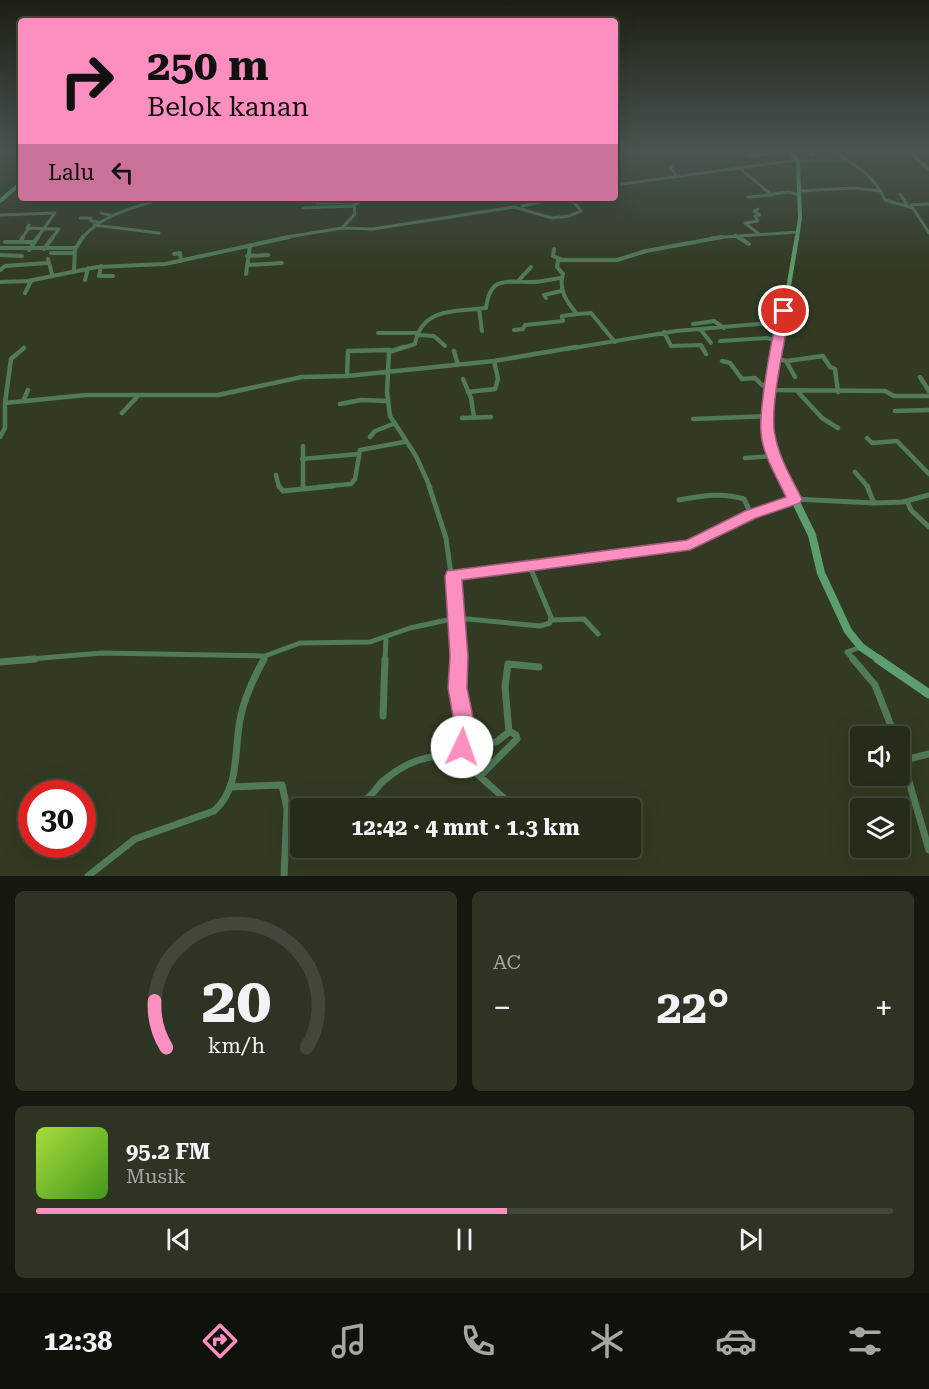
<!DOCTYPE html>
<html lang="id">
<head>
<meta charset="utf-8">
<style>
	:root { --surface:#262c1a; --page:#2e3423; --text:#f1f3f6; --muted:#a4a7a2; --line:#424839; --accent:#fd8ec0 }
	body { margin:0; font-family:"Roboto Serif",serif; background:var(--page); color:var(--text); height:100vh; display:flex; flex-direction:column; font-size:22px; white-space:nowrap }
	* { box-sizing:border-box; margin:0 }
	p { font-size:20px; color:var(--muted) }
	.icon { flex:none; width:33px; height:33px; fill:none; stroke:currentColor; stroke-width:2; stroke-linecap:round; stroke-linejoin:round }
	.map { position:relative; height:876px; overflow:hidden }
	.sheet { display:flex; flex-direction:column; gap:15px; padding:15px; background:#15180e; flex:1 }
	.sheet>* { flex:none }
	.banner { position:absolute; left:18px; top:18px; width:600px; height:183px; border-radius:6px; box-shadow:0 6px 24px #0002,0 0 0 2px var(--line); background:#fd8ec0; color:#111; overflow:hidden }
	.buttons { position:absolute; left:850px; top:726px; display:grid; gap:12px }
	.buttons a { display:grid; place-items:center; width:60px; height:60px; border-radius:6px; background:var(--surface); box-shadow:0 6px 24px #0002,0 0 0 2px var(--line); font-size:30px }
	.speed { position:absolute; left:18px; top:780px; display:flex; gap:12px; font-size:30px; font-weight:700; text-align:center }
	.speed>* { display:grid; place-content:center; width:78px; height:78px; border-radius:50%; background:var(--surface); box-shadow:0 6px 24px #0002,0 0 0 2px var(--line); line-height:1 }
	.speed .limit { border:9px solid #d22; background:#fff; color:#111 }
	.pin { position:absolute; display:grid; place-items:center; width:51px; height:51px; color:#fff; margin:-26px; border:3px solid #fff; border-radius:50%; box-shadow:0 2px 6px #0007 }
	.me { position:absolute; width:66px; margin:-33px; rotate:3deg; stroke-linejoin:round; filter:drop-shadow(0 0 4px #0008) }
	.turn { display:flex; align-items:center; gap:21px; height:126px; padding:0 30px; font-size:27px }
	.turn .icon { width:78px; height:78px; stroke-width:2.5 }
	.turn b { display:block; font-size:42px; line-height:51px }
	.then { display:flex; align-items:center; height:57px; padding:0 30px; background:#0003; gap:12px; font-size:22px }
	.big { font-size:45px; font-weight:700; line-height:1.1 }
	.sheet .widget { flex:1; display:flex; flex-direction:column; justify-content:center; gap:9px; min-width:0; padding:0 21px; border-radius:9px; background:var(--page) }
	.sheet .dial { align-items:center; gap:0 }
	.dial svg { height:156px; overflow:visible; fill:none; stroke:var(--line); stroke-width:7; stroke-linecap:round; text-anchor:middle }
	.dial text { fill:var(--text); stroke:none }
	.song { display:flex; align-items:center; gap:18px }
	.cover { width:72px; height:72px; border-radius:9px; background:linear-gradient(135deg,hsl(80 70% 55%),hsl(100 70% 35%)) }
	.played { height:6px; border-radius:3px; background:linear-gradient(90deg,var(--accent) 55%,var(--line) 55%) }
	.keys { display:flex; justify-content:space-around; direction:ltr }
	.heat { display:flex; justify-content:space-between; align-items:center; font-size:33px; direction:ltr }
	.sheet .tiles { flex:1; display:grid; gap:15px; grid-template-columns:1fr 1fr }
	.widget:last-child { grid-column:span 2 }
	.trip { position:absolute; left:290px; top:798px; width:351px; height:60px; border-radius:6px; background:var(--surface); box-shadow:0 6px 24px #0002,0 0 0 2px var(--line); font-weight:700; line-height:60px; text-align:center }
	.dock { display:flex; height:96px; justify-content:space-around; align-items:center; background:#0f120a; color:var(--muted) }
	.dock .icon { width:42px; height:42px }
	.dock .active { color:var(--accent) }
	.dock b { font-size:27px; color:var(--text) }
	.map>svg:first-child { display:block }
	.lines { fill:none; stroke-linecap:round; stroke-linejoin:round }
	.street-far4 { stroke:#517a5a; stroke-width:3 }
	.street-far3 { stroke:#517a5a; stroke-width:4 }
	.street-far2 { stroke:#517a5a; stroke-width:4.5 }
	.street-far1 { stroke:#517a5a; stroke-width:5 }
	.street { stroke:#517a5a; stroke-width:7 }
	.secondary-far4 { stroke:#5c9e6d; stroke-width:4 }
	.secondary-far3 { stroke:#5c9e6d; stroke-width:4.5 }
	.secondary-far2 { stroke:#5c9e6d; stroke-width:6 }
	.secondary-far1 { stroke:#5c9e6d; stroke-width:8 }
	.secondary { stroke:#5c9e6d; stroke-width:9 }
	.highway { fill:#6ad487; fill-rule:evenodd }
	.route { fill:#fd8ec0; stroke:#a45c7d; stroke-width:1.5 }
</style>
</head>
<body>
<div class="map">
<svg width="929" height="876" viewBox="0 0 929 876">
	<rect width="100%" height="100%" fill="#323a23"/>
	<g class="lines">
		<!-- street-far4 -->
		<path class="street-far4" d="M694 149H719
			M806 149 813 155
			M830 149C853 164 874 174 885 200L913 208 929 233
			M912 149 915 157 929 169
			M748 156 768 154
			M797 161H845
			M672 166 670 168 676 175
			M738 167 772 195 748 197
			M615 177 621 184
			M615 185 797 160
			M615 185 619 191 615 192
			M799 191 854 188 881 191
			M772 194 789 192 799 195
			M900 194 907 205
			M161 200 187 198
			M317 203 358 202
			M911 205 929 204
			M522 206 558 198
			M303 208 354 206
			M758 209 754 211 760 215 755 216 758 221 745 223 759 234
			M101 213 110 215
			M0 215 55 213 37 238
			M80 218H91V221L98 222
			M29 225 27 228 59 229 52 238
			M94 225 159 233
			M342 228 355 214 354 205 367 198
			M735 235 740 238
			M22 238 29 228
			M82 238C103 214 135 207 164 198
			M281 238 342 228 373 229 514 207 552 218 569 216 581 211 571 198
			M711 238 798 232"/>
		<!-- street-far3 -->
		<path class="street-far3" d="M738 237 749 244
			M5 242H35
			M20 242 23 237
			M0 248H75
			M44 249 53 237
			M554 249 553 256 560 259
			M29 250 38 237
			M51 253H75
			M174 254 180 253 181 261
			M0 255 22 256
			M247 256 268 255
			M48 259 52 274
			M248 265 282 263
			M101 266 99 276H113
			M0 270 5 266 47 263
			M74 270 75 249 83 237
			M246 274 250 246
			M85 280 88 268
			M519 280 531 267
			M0 282 28 281 97 267 165 264 289 237
			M25 293 31 281
			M546 298 544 295 561 291
			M479 309 482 331
			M693 324 714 321 724 328
			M514 330 523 329 525 325 563 321 562 316 577 314
			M701 330 711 343
			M664 332 671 346 701 345 703 349
			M378 333H418
			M418 335 434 336 445 346
			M720 341 767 338 779 341
			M615 342 591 313 577 314C567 302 558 290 563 274L557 267 558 260H617L646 251 722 237
			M399 349 415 344C422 307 455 312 486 308 490 276 506 282 532 282 541 282 552 279 561 278
			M567 349 676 331 783 322"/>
		<!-- street-far2 -->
		<path class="street-far2" d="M404 347 389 352 387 392 390 416 416 456 430 487
			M702 347 706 354
			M454 351 458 365
			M777 359 787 361 823 356 830 367 835 369 838 392
			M722 361 730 363 742 379 755 378 762 385 772 387
			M786 361 795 377
			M347 376 348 351 390 350
			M920 377 929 391
			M463 379 471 398 474 417
			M772 390 885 391 894 396H929
			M468 392 495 389 498 379 494 361
			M798 392 822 418 838 428
			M24 399 28 390
			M5 403 11 359 24 348
			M340 404 361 400 387 401
			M895 411 929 410
			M122 413 137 397
			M462 418 491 417
			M693 419 770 416
			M0 437 5 428V403L86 395H218L302 377 347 376 494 361 576 347
			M370 437 375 431 393 424
			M867 438 872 443 897 441 929 474
			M303 446V487
			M745 458 774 456
			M302 459 359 454
			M855 472 868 487
			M276 475 279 487
			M318 487 351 484 355 479 360 450 404 442"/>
		<!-- street-far1 -->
		<path class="street-far1" d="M279 486 283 491 333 486
			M303 486V489
			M867 486 874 503
			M679 500C701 496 722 492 744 499L751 514
			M907 501 911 510 929 527
			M453 576 690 545 751 514 795 499 874 503 903 502 929 495
			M552 620 584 619 598 634
			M18 660 102 653 265 656
			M263 660 265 656 300 643 370 642 410 628 457 618 446 538 429 486
			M385 660 386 638
			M457 660V618L540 626 550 623 551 617 530 567
			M854 660 847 652 861 647"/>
		<!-- street -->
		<path class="street" d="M853 659 875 685 895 736
			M0 662 35 659
			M383 716 385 659
			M461 747 496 742 509 732 505 687 508 664 539 667
			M900 751 929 850
			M457 756 505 799
			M904 760 929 754
			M480 776 517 739 516 735 509 731
			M230 787 282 785 287 809 363 801C373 796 375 789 382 782 408 760 427 755 459 755 467 728 457 689 457 659
			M88 876 135 839 214 811C240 788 234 751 240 720 244 698 254 678 264 659
			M284 876 287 809"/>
		<!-- secondary-far4 -->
		<path class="secondary-far4" d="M788 149 798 162 800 218 797 238
			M0 201 21 183"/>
		<!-- secondary-far3 -->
		<path class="secondary-far3" d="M778 349 797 237"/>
		<!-- secondary-far2 -->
		<path class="secondary-far2" d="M778 347 767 433 789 487"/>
		<!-- secondary-far1 -->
		<path class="secondary-far1" d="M788 486 812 535 821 573 848 631 861 647 880 660"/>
		<!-- secondary -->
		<path class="secondary" d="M878 659 929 694"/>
		<!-- highway -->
		<path class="highway" d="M795 149H811C808 151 798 151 795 149Z"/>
	</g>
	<!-- sky -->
	<linearGradient id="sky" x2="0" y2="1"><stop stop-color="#1c2013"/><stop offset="0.55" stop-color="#495550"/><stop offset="1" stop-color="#495550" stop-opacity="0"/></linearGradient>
	<rect width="929" height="272" fill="url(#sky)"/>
	<!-- route -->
	<path class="route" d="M781 309 790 311C785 340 769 409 775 435 779 458 792 479 802 499L800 503 756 518 690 550 462 580 468 656 467 688 475 727 469 753 462 756 454 753 451 747 455 727 448 688 450 656 445 576 447 571 687 540 745 511 786 497C777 477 762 454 761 432 759 411 772 327 781 309Z"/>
</svg>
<div class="buttons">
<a><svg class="icon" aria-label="sound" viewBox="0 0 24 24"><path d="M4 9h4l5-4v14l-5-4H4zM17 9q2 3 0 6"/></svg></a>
<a><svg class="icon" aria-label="layers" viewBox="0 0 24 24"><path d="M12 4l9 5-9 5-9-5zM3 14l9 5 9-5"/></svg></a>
</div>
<div class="speed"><div class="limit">30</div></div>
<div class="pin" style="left:784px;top:311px;background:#d93025"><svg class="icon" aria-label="arrive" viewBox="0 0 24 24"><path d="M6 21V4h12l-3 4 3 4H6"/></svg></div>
<svg class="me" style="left:462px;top:747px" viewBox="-20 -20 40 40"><circle r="19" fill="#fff"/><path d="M0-13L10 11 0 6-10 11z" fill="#fd8ec0"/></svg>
<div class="trip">12:42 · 4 mnt · 1.3 km</div>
<div class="banner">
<div class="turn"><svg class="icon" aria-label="right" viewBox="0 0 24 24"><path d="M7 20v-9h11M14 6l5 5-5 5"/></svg><div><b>250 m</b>Belok kanan</div></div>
<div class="then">Lalu<svg class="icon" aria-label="left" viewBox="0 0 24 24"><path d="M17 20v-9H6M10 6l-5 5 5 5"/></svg></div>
</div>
</div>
<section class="sheet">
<div class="tiles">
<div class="widget dial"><svg viewBox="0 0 100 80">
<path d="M14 69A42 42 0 1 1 86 69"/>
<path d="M14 69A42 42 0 0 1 8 45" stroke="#fd8ec0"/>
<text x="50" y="56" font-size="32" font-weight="700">20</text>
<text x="50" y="72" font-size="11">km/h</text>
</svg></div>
<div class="widget"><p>AC</p>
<div class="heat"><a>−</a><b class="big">22°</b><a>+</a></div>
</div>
<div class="widget">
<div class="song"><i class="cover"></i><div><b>95.2 FM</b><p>Musik</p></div></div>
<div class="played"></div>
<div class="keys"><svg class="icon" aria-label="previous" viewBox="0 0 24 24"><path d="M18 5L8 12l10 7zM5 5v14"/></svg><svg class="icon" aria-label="pause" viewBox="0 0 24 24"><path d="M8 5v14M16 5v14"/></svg><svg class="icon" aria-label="next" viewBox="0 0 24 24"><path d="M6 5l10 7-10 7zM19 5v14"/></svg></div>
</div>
</div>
</section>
<nav class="dock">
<b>12:38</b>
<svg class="icon active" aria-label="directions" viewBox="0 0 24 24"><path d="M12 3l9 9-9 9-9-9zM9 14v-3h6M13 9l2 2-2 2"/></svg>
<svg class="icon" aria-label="music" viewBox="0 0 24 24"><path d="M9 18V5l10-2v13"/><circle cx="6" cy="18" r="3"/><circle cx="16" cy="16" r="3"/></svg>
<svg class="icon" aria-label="phone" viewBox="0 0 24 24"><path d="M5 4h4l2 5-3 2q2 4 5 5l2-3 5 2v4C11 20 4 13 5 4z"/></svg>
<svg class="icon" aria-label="climate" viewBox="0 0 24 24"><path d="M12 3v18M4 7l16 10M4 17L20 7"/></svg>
<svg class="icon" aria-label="car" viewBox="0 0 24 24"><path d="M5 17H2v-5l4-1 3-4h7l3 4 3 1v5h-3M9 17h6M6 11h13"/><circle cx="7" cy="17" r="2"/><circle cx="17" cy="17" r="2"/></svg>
<svg class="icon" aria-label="filters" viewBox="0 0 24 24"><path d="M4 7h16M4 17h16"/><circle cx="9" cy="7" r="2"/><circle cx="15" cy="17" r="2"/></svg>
</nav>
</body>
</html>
